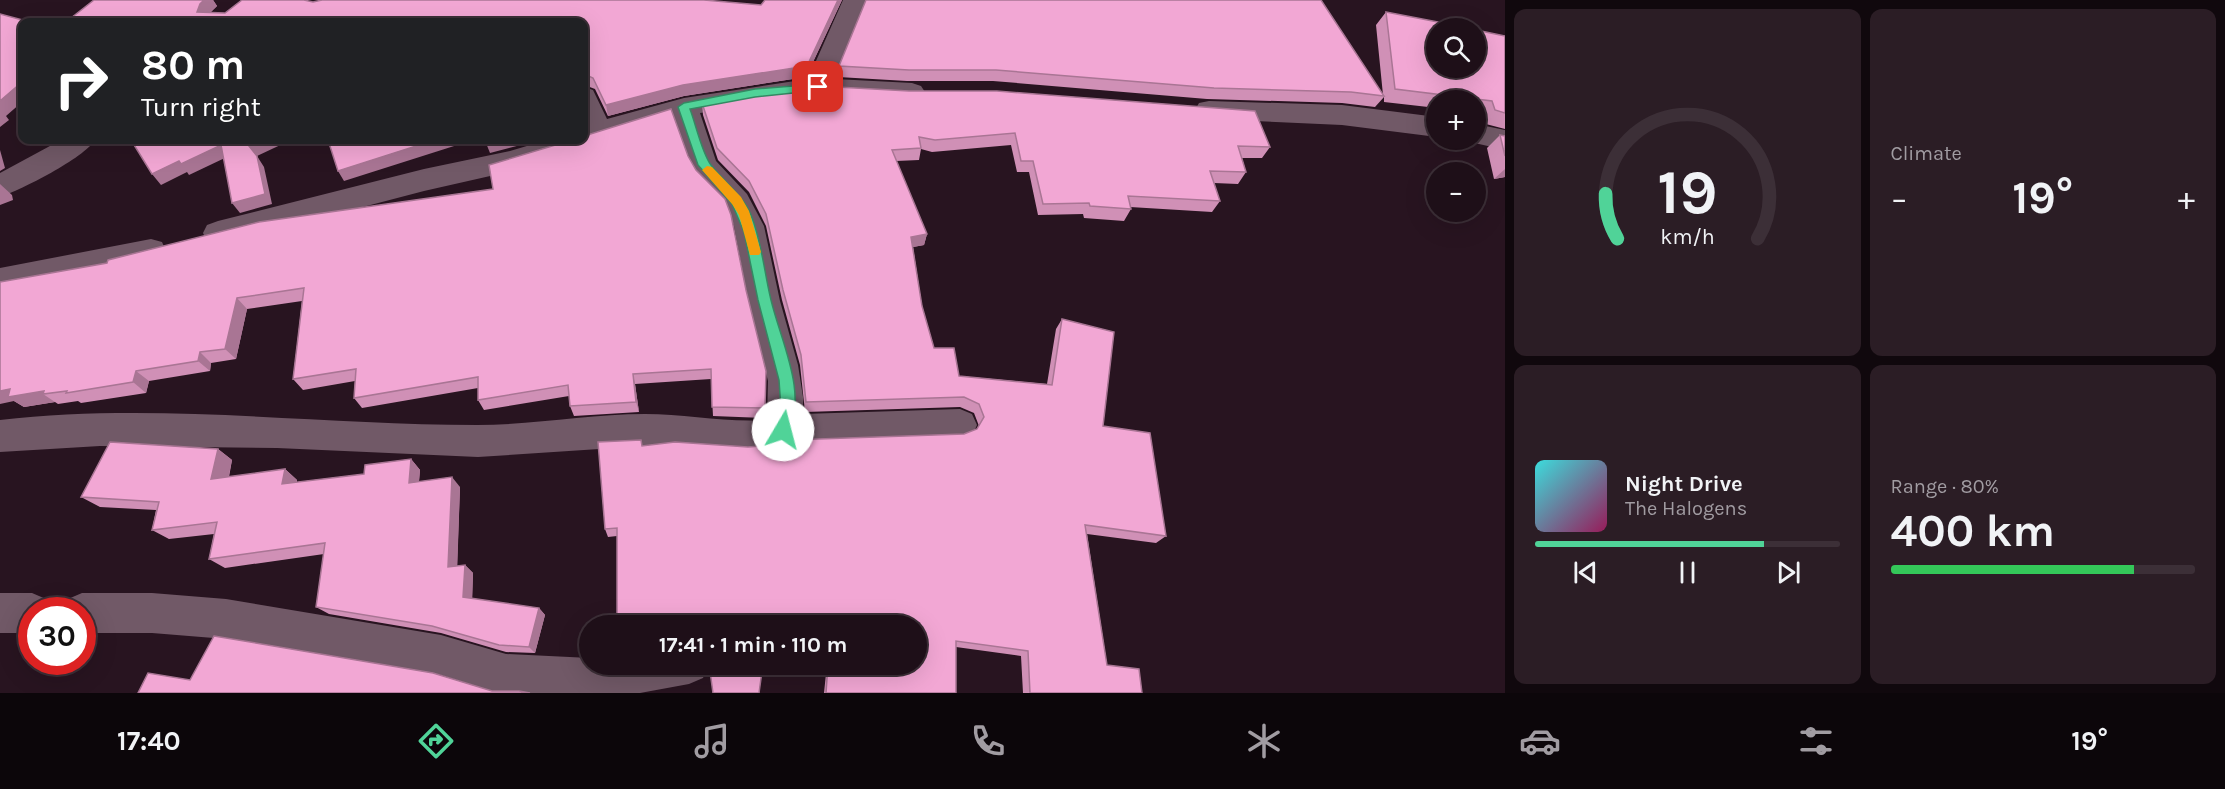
<!DOCTYPE html>
<html lang="en">
<head>
<meta charset="utf-8">
<style>
	:root { --surface:#1e0f18; --page:#2b1d25; --text:#f1f3f6; --muted:#a19ca2; --line:#3c2f37; --accent:#50d398 }
	body { margin:0; font-family:Karla,sans-serif; background:var(--page); color:var(--text); height:100vh; display:flex; flex-direction:column; font-size:22px; white-space:nowrap }
	* { box-sizing:border-box; margin:0 }
	p { font-size:20px; color:var(--muted) }
	.icon { flex:none; width:33px; height:33px; fill:none; stroke:currentColor; stroke-width:2; stroke-linecap:round; stroke-linejoin:round }
	.map { position:relative; flex:1; overflow:hidden }
	.drawer { display:flex; flex-direction:column; gap:9px; padding:9px; background:#10080d; width:720px }
	.drawer>* { flex:none }
	.top-card { position:absolute; left:18px; top:18px; width:570px; height:126px; border-radius:12px; box-shadow:0 6px 24px #0002,0 0 0 2px var(--line); background:#202124; color:#fff; overflow:hidden }
	.tools { position:absolute; left:1426px; top:18px; display:grid; gap:12px }
	.tools a { display:grid; place-items:center; width:60px; height:60px; border-radius:50%; background:var(--surface); box-shadow:0 6px 24px #0002,0 0 0 2px var(--line); font-size:30px }
	.speed { position:absolute; left:18px; top:597px; display:flex; gap:12px; font-size:30px; font-weight:700; text-align:center }
	.speed>* { display:grid; place-content:center; width:78px; height:78px; border-radius:50%; background:var(--surface); box-shadow:0 6px 24px #0002,0 0 0 2px var(--line); line-height:1 }
	.speed .limit { border:9px solid #d22; background:#fff; color:#111 }
	.pin { position:absolute; display:grid; place-items:center; width:51px; height:51px; color:#fff; margin:-26px; border-radius:12px; box-shadow:0 3px 9px #0006 }
	.me { position:absolute; width:66px; margin:-33px; rotate:8deg; stroke-linejoin:round; filter:drop-shadow(0 0 4px #0008) }
	.turn { display:flex; align-items:center; gap:21px; height:126px; padding:0 24px; font-size:27px }
	.turn .icon { width:78px; height:78px; stroke-width:2.5 }
	.turn b { display:block; font-size:42px; line-height:51px }
	.big { font-size:45px; font-weight:700; line-height:1.1 }
	.drawer .widget { flex:1; display:flex; flex-direction:column; justify-content:center; gap:9px; min-width:0; padding:0 21px; border-radius:12px; background:var(--page) }
	.drawer .dial { align-items:center; gap:0 }
	.dial svg { height:156px; overflow:visible; fill:none; stroke:var(--line); stroke-width:7; stroke-linecap:round; text-anchor:middle }
	.dial text { fill:var(--text); stroke:none }
	.song { display:flex; align-items:center; gap:18px }
	.cover { width:72px; height:72px; border-radius:9px; background:linear-gradient(135deg,hsl(180 70% 55%),hsl(330 70% 35%)) }
	.played { height:6px; border-radius:3px; background:linear-gradient(90deg,var(--accent) 75%,var(--line) 75%) }
	.keys { display:flex; justify-content:space-around; direction:ltr }
	.heat { display:flex; justify-content:space-between; align-items:center; font-size:33px; direction:ltr }
	.charge { height:9px; border-radius:4px; background:linear-gradient(90deg,#34c759 80%,var(--line) 0) }
	.drawer .tiles { flex:1; display:grid; gap:9px; grid-template-columns:repeat(2,1fr) }
	.trip { position:absolute; left:579px; top:615px; width:348px; height:60px; border-radius:30px; background:var(--surface); box-shadow:0 6px 24px #0002,0 0 0 2px var(--line); font-weight:700; line-height:60px; text-align:center }
	.tab-bar { display:flex; height:96px; justify-content:space-around; align-items:center; background:#0c060a; color:var(--muted) }
	.tab-bar .icon { width:42px; height:42px }
	.tab-bar .active { color:var(--accent) }
	.tab-bar b { font-size:27px; color:var(--text) }
	main { display:flex; flex:1; min-height:0 }
	.map>svg:first-child { display:block }
	.lines { fill:none; stroke-linecap:round; stroke-linejoin:round }
	.minor { fill:#715967; fill-rule:evenodd }
	.wall { fill:#d090b6 }
	.shaded-wall { fill:#a97594 }
	.building { fill:#f2a7d4; stroke:#a97594; stroke-width:1.5 }
	.route { fill:#50d398; stroke:#348963; stroke-width:1.5 }
	.slow { fill:#f59e0b }
</style>
</head>
<body>
<main>
<div class="map">
<svg width="1505" height="693" viewBox="0 0 1505 693">
	<rect width="100%" height="100%" fill="#281420"/>
	<g class="lines">
		<!-- minor -->
		<path class="minor" d="M843 0H867L835 79 912 83 921 86 925 92 921 98 912 101 818 96 700 113 716 161 747 194 764 226 780 301 798 365 803 397V414L960 409 972 414 977 425 972 436 960 441 788 446 775 451 748 453 645 446 478 457 277 448 100 446 0 452V420C157 402 320 425 477 425 533 425 589 414 645 414 686 414 726 423 767 420L768 381 748 301 734 226 727 210 699 181 691 167 674 119 622 134 512 171 424 191 218 245 207 241 203 233 207 225 218 221 424 169 510 151 547 140H584V87L593 90 607 119 684 98 808 79Z
			M1209 101 1342 105 1437 117V137L1342 125 1209 119 1199 117 1195 110 1199 103Z
			M1476 124 1505 130V150L1466 141 1476 140Z
			M61 140H95C84 158 21 190 0 197V173Z
			M151 239 162 242 166 251 162 260 0 294V268Z
			M0 593H32L46 599 51 610H32V633H0Z
			M82 593H152L226 599 441 635 506 654 590 658V664H709L703 678 689 684 640 693H498L441 675 226 639 152 633H82V610H63L68 599Z"/>
	</g>
	<!-- wall -->
	<path class="wall" d="M94 0H213L217 6 210 13H225L313 2 761 5 765 0H842L806 77 684 96 608 116 595 89 587 86 584 69V22H66Z
		M866 0 1383 95 1376 25 1386 12 1505 36V129L1482 123 1480 114 1476 113V100H1437V108L1384 102V97L1375 107 1342 103 1207 99 993 81H907L838 77 839 66Z
		M702 103 1270 147 1262 158H1242L1246 172 1238 184 1214 183 1220 201 1212 212 1130 207 1131 209 1124 221 1084 218 1083 214 1038 215 1029 172H1017L1011 145 932 152 921 149 919 160 896 161 927 234 924 245 913 247 922 306 934 348 959 376 1047 384 1056 329 1062 319 1103 426 1166 536 1156 543 1087 534 1107 665 1142 693H1023L1021 656 956 647V693H824L827 664H916V626H830V621L802 626H617V536L608 537 605 529 643 446 748 447 964 434 977 429 979 426 974 413 960 407 805 412 800 365 782 300 766 226 749 192 718 160 703 115Z
		M1500 135 1505 136V177L1494 179 1487 148Z
		M688 156 746 290 766 371 765 418 713 416 711 379 635 384 639 412 574 416 570 406 569 396 484 410 478 400V388L362 408 354 398 355 381 303 390 293 379 302 301 247 309 236 359 211 363 210 371 149 381 146 393 81 403 78 401 58 404 55 402 24 407 14 401 107 263 493 189Z
		M218 449 232 460 229 477 285 469 297 480V482L364 474 411 459 420 470 419 481 460 487 457 566 465 565 473 573 472 599 539 608 545 615 535 653 506 652 441 633 329 614 316 607 324 554 225 568 209 559 214 534 169 539 152 530 156 510 100 507 81 497Z"/>
	<!-- shaded-wall -->
	<path class="shaded-wall" d="M204 0H213L217 6 207 15 197 12 200 4Z
		M838 0H842L806 77 684 96 608 116 606 105Z
		M22 82V102L6 116 9 120 0 127V101Z
		M262 140H291L257 156 264 167 272 204 240 213 232 203 249 146Z
		M435 140H473L344 181 338 171Z
		M497 140H540L490 153 486 143Z
		M221 145 229 156 189 175 187 172 161 185 152 174 179 161Z
		M0 150 5 168 0 171Z
		M1505 169V177L1494 179Z
		M0 184 12 195 13 200 0 205Z
		M927 234 924 245 908 248 911 237Z
		M237 298 247 309 236 359 225 349Z
		M200 352 211 363 210 371 198 361Z
		M136 371 149 381 146 393 133 382Z
		M633 374 635 384 639 412 636 402Z
		M10 389 44 391 43 394 55 402 24 407 14 401 0 404V391Z
		M218 449 232 460 226 489 211 479Z
		M411 459 420 470 418 493 409 483Z
		M285 469 297 480 295 494 282 484Z
		M452 477 460 487 457 575 448 567Z
		M465 565 473 573 472 605 463 597Z
		M539 608 545 615 535 653 529 647Z"/>
	<!-- building -->
	<path class="building" d="M94 0H204L200 4 197 12 225 13 242 0H304L313 2 322 0H704L761 5 765 0H838L807 66 683 85 606 105 593 78 584 74V22H66Z
		M866 0H1321L1384 96 1351 92 1214 88 996 70H909L839 66Z
		M1386 12 1469 28H1437V68H1476V30L1505 36V113L1495 110 1492 101 1395 89Z
		M0 14 30 22H22V82L0 101Z
		M819 86 909 91H997L1255 111 1270 147 1238 146 1246 172 1210 171 1220 201 1128 196 1131 209 1090 206 1089 203 1043 204 1033 161H1021L1015 133 935 140 919 137 921 148 892 150 927 234 911 237 922 306 934 348H954L959 376 1052 385 1062 319 1114 332 1103 426 1150 433 1166 536 1085 525 1107 665 1139 669 1142 693H1030L1028 651 956 641V693H826L828 664H916V626H831L832 616 767 626H617V528L605 529 598 442 641 440 642 446 675 442 748 447 776 445 789 440 964 434 977 429 984 417 979 404 964 397 806 402 801 355 783 290 766 214 749 181 717 148 702 103Z
		M671 109 688 156 696 170 725 199 731 215 746 290 766 371 765 408 712 407 711 369 633 374 636 402 570 406 568 385 478 400V377L354 398 356 369 293 379 304 288 237 298 225 349 200 352 198 361 136 371 133 382 66 393 67 391 43 394 44 391 8 397 10 389 0 391V282L107 263 108 260 259 222 493 189 489 165 572 140H584V136Z
		M1500 135 1505 136V156Z
		M131 140H262L249 146 257 156 265 194 232 203 221 145 181 164 179 161 152 174Z
		M328 140H435L338 171Z
		M485 140H497L486 143Z
		M110 442 218 449 211 479 285 469 282 484 364 474 365 465 411 459 409 483 452 477 448 567 465 565 463 597 539 608 529 647 499 645 432 626 316 607 325 543 209 559 217 522 152 530 159 502 81 497Z
		M214 636 433 673 492 691H519L530 693H138L148 673 190 680Z
		M709 664H763L759 693H713Z"/>
	<!-- route -->
	<path class="route" d="M818 84 824 87 822 90 755 97 690 109C696 125 702 153 711 165 724 182 743 195 751 215 762 242 764 272 771 300 781 342 808 393 788 434L783 436 778 434 776 430 781 409 779 380 758 300 744 232 732 204 698 165 678 107 684 103 755 89Z"/>
	<!-- slow -->
	<path class="slow" d="M707 166 712 167 741 197 749 211 761 252 759 255H750L739 215 732 204 702 170Z"/>
</svg>
<div class="tools">
<a><svg class="icon" aria-label="search" viewBox="0 0 24 24"><circle cx="10" cy="10" r="6"/><path d="M15 15l6 6"/></svg></a>
<a>+</a>
<a>−</a>
</div>
<div class="speed"><div class="limit">30</div></div>
<div class="pin" style="left:818px;top:87px;background:#d93025"><svg class="icon" aria-label="arrive" viewBox="0 0 24 24"><path d="M6 21V4h12l-3 4 3 4H6"/></svg></div>
<svg class="me" style="left:783px;top:430px" viewBox="-20 -20 40 40"><circle r="19" fill="#fff"/><path d="M0-13L10 11 0 6-10 11z" fill="#50d398"/></svg>
<div class="trip">17:41 · 1 min · 110 m</div>
<div class="top-card">
<div class="turn"><svg class="icon" aria-label="right" viewBox="0 0 24 24"><path d="M7 20v-9h11M14 6l5 5-5 5"/></svg><div><b>80 m</b>Turn right</div></div>
</div>
</div>
<section class="drawer">
<div class="tiles">
<div class="widget dial"><svg viewBox="0 0 100 80">
<path d="M14 69A42 42 0 1 1 86 69"/>
<path d="M14 69A42 42 0 0 1 8 46" stroke="#50d398"/>
<text x="50" y="56" font-size="32" font-weight="700">19</text>
<text x="50" y="72" font-size="11">km/h</text>
</svg></div>
<div class="widget"><p>Climate</p>
<div class="heat"><a>−</a><b class="big">19°</b><a>+</a></div>
</div>
<div class="widget">
<div class="song"><i class="cover"></i><div><b>Night Drive</b><p>The Halogens</p></div></div>
<div class="played"></div>
<div class="keys"><svg class="icon" aria-label="previous" viewBox="0 0 24 24"><path d="M18 5L8 12l10 7zM5 5v14"/></svg><svg class="icon" aria-label="pause" viewBox="0 0 24 24"><path d="M8 5v14M16 5v14"/></svg><svg class="icon" aria-label="next" viewBox="0 0 24 24"><path d="M6 5l10 7-10 7zM19 5v14"/></svg></div>
</div>
<div class="widget"><p>Range · 80%</p><b class="big">400 km</b><div class="charge"></div></div>
</div>
</section>
</main>
<nav class="tab-bar">
<b>17:40</b>
<svg class="icon active" aria-label="directions" viewBox="0 0 24 24"><path d="M12 3l9 9-9 9-9-9zM9 14v-3h6M13 9l2 2-2 2"/></svg>
<svg class="icon" aria-label="music" viewBox="0 0 24 24"><path d="M9 18V5l10-2v13"/><circle cx="6" cy="18" r="3"/><circle cx="16" cy="16" r="3"/></svg>
<svg class="icon" aria-label="phone" viewBox="0 0 24 24"><path d="M5 4h4l2 5-3 2q2 4 5 5l2-3 5 2v4C11 20 4 13 5 4z"/></svg>
<svg class="icon" aria-label="climate" viewBox="0 0 24 24"><path d="M12 3v18M4 7l16 10M4 17L20 7"/></svg>
<svg class="icon" aria-label="car" viewBox="0 0 24 24"><path d="M5 17H2v-5l4-1 3-4h7l3 4 3 1v5h-3M9 17h6M6 11h13"/><circle cx="7" cy="17" r="2"/><circle cx="17" cy="17" r="2"/></svg>
<svg class="icon" aria-label="filters" viewBox="0 0 24 24"><path d="M4 7h16M4 17h16"/><circle cx="9" cy="7" r="2"/><circle cx="15" cy="17" r="2"/></svg>
<b>19°</b>
</nav>
</body>
</html>
